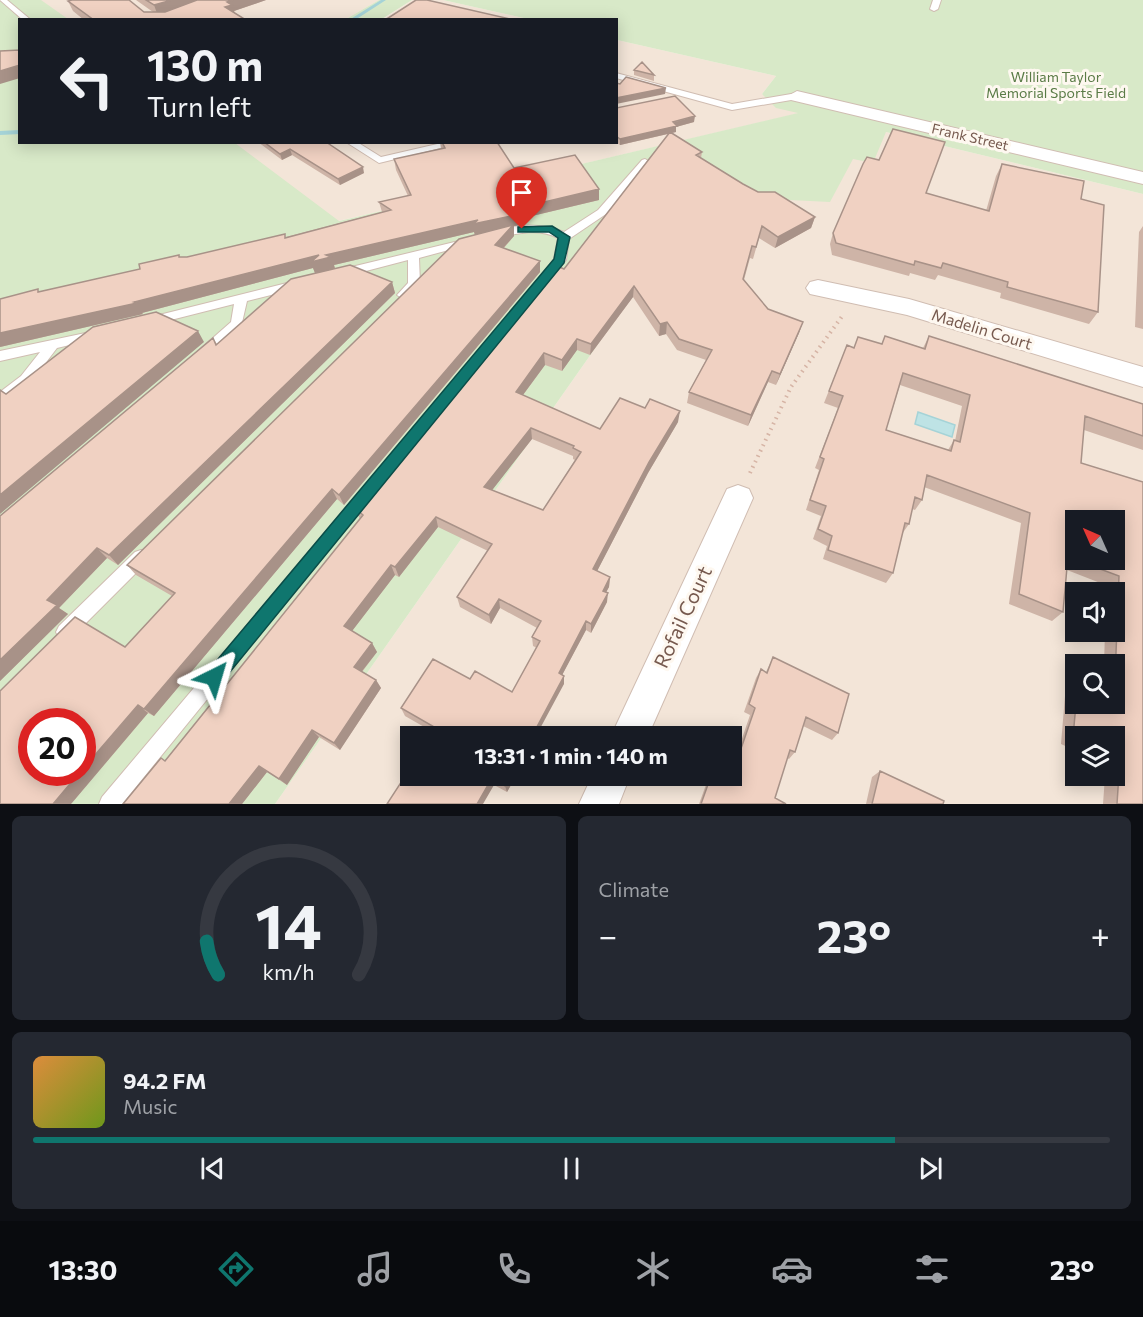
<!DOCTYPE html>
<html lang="en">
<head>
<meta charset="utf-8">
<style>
	:root { --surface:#171b24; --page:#242831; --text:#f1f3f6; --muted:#9ea1a6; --line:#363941; --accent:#0f766e }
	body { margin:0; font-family:Commissioner,sans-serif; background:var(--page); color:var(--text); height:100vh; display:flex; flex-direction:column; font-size:22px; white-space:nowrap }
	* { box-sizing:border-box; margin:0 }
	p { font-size:20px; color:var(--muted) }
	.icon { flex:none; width:33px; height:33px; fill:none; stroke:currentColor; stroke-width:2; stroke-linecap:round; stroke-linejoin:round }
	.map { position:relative; height:804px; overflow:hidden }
	.side { display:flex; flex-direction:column; gap:12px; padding:12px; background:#0d0f14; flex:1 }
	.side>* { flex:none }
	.hud { position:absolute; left:18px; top:18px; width:600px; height:126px; border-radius:0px; box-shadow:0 3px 15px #0003; background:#171b24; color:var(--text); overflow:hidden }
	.needle { width:39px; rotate:315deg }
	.tools { position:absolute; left:1065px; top:510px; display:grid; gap:12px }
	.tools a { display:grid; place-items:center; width:60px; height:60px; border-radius:0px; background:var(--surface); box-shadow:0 3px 15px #0003; font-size:30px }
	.speed { position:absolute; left:18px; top:708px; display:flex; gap:12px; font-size:30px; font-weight:700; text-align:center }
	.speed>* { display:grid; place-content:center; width:78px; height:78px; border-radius:50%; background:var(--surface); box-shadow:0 3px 15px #0003; line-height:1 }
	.speed .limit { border:9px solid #d22; background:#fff; color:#111 }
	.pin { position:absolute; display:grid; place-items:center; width:51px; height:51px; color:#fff; margin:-62px -26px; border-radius:50% 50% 50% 0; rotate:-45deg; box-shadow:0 0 6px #0007 }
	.pin .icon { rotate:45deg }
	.me { position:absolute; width:66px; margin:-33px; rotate:40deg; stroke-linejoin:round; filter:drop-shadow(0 0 4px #0008) }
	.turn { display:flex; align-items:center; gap:21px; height:126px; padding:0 30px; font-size:27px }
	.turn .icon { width:78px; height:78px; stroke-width:2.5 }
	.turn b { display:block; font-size:42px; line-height:51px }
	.big { font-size:45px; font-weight:700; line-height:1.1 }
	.side .tile { flex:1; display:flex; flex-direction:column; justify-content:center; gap:9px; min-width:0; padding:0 21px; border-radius:9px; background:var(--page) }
	.side .dial { align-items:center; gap:0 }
	.dial svg { height:156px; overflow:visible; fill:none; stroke:var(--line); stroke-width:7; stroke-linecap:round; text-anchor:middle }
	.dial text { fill:var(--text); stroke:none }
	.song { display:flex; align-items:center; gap:18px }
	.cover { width:72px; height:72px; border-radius:9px; background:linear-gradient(135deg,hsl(30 70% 55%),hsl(80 70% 35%)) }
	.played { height:6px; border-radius:3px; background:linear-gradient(90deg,var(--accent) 80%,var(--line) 80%) }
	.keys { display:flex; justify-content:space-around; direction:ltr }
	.heat { display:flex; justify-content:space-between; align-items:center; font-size:33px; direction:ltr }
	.side .tiles { flex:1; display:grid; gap:12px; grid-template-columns:1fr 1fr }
	.tile:last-child { grid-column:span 2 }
	.trip { position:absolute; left:400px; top:726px; width:342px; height:60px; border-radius:0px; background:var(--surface); box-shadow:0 3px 15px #0003; font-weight:700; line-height:60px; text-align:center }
	.tab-bar { display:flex; height:96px; justify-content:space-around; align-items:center; background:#090b0e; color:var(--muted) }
	.tab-bar .icon { width:42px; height:42px }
	.tab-bar .active { color:var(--accent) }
	.tab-bar b { font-size:27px; color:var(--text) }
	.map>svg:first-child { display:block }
	.residential { fill:#f3e5d8; fill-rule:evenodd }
	.green { fill:#d8e9c8; fill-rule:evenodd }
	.water { fill:#bee3e5; stroke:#a5d3d7; stroke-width:1.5 }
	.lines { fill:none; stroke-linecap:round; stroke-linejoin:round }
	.stream { fill:#a5d3d7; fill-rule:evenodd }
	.service-casing { stroke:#d0bdb2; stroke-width:2 }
	.minor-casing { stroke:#d0bdb2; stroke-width:2 }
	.path { stroke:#d6b4a5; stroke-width:4; stroke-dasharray:1.5 4.5; stroke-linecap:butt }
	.service { fill:#fff; fill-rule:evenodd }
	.minor { fill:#fff; fill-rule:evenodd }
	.wall { fill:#ceb4a7; fill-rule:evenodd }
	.shaded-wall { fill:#a89288 }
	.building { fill:#f0d1c2; stroke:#a89288; stroke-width:1.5; fill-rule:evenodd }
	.route { fill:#0f766e; stroke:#0a4d48; stroke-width:1.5 }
	.labels { text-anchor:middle; stroke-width:6; stroke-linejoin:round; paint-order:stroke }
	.far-park-label { font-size:14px; fill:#5a7b46; stroke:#fef8f0 }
	.far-street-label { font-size:14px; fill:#76594e; stroke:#fef8f0 }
	.street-label { font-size:16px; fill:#76594e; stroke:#fef8f0 }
	.near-street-label { font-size:20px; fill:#76594e; stroke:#fef8f0 }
</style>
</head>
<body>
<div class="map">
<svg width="1143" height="804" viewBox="0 0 1143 804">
	<rect width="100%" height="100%" fill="#fcf3ea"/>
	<!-- residential -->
	<path class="residential" d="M0 0H379L346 19 20 20V142H616L617 40 776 76 762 94 800 113 0 300Z
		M412 0H443L528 19 382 20Z
		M886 132 1143 194V804H275L707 189 853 158ZM1076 520H1114V560H1076ZM1076 592H1114V632H1076ZM1076 664H1114V704H1076ZM411 736H732V776H411ZM1076 736H1114V776H1076Z"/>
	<!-- green -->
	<path class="green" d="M0 0H41L68 19 20 20V142L235 143 339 221 798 113 776 108 762 94 776 76 617 40 616 20 528 19 443 0H1143V194L886 132 873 163 853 159 830 202 769 199 707 189 275 804H0ZM32 722H82V772H32Z
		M379 0H412L382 19H346Z"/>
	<!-- water -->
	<path class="water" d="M918 412 955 425 952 437 915 424Z"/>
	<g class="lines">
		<!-- stream -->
		<path class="stream" d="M381 0H386L355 20H349Z
			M20 130V134L0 135V131Z"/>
		<!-- service casing -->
		<g class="service-casing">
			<path id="service" d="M0 0H7L31 20H23Z
				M933 0H941L938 9 934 11 930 9Z
				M616 73 732 104 797 93 801 96 797 99 732 110 616 78Z
				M346 142H357L381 157 446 142H465L379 163Z
				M645 159 650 162 648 164 606 214 569 239 566 260 548 283H540L538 280 554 259 558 238C539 228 518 233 498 238L493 235C508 222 546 224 564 232L598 210 642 160Z
				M467 239 473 242 471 244 419 258 420 284 407 298 403 299 397 295 408 283V260L343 277 337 273 343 269Z
				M295 281 299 282 301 285 299 288 247 301 241 327 208 357H198L197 354 198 351 231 322 234 304 151 325 145 321 151 317Z
				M95 331 99 332 101 335 99 338 57 348 31 382 0 404V392L21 376 40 352 0 361V351Z
				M365 489 370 491 372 495 370 499 122 804H99L102 797 360 491Z
				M141 550 147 552 149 557 147 562 71 638 65 640 59 638 56 632 59 626 135 552Z"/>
		</g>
		<!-- minor casing -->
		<g class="minor-casing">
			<path id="minor" d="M797 91 1143 172V184L791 100 788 96Z
				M818 280 909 299 1143 367V387L907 315 810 294 806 288 810 282Z
				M738 485 749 489 753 498 648 736H611L727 489Z
				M592 776H630L619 804H579Z"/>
		</g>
		<!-- path -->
		<path class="path" d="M750 473 791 387 843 315"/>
		<!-- service -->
		<use href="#service" class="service"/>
		<!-- minor -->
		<use href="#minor" class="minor"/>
	</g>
	<!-- wall -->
	<path class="wall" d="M136 0H266L234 11 235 13 246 20H84L73 11 68 1 144 12H153Z
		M634 70 654 75V81L634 75Z
		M616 108 694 122 676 127V132L672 133 702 152 701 158 743 184 758 192 815 217 811 228 775 248 759 238 753 259 750 258 744 280 768 309 803 322 799 333 776 385 768 382 748 426 687 403 689 392 706 360 677 350 666 334 659 336 633 297 590 355 577 350 562 371 545 365 523 395 600 429 678 422 648 473 597 571 610 577 609 587 606 592 607 602 591 633 586 630 562 675 564 684 433 732 405 716 401 708 470 679 512 692 537 648 533 646 532 637 537 628 500 608 491 624 460 607 457 597 488 551 438 527 399 577 395 575 352 631 372 643 377 652 362 672 376 680 381 688 340 750 319 737 287 785 267 772 242 804H123L165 760 360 519 354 507 564 269 668 134 620 145 616 142ZM532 439 573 456V459L575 460 543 510 492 490Z
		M258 142H326L364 173 340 185 292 155 282 160Z
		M440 142H497L514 168 599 189V200L532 216 525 224 514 226V236L504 248 540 261V272L344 505 337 499 154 716 148 713 71 804 125 647 172 596 136 575 127 565 475 235 474 232 334 265 335 268 392 282 395 293 118 565 107 558 59 608 68 614 0 681V516L213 338 217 344 315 273 313 268 142 313 143 314 0 347 40 292 140 269 179 255 180 257H187L286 237 382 212 379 202 408 196 396 170 394 159 441 149Z
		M1002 164 1081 199 1098 312 1089 324 1000 298 1001 293 938 275 935 280 910 273 909 276 832 255 830 244 833 233 926 193 986 211 996 176Z
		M1143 226V329L1135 327 1139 232Z
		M885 336 923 348 929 336 1143 404V450L1084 430 1081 463 1143 482V804H1103L1105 776H1114V736H1076V751L1061 744 1065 696 1076 689V704H1114V664H1104L1105 632H1114V592H1107L1108 586 1067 570 1063 612 1052 621 1009 604 1021 523 924 487 922 500 915 510 912 509 909 524 902 534 893 573 886 583 823 559 827 546 813 539 821 516 806 510 819 470 815 468 838 408 824 403 847 345 853 347 882 344ZM900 385 962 406 955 441 954 440 948 450 886 430Z
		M773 657 838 733 832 740 803 726 795 752 789 759 787 758 775 798 786 804H699L707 782 711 776 716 778 717 776H732L733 765 750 715 744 712 756 678 761 669 766 672Z
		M411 767 516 776 507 792 494 785Z
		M880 771 943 804H866L872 777Z"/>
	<!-- shaded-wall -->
	<path class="shaded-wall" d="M172 0H208L158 16 154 5Z
		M233 0H266L234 11 235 15 225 7 227 2Z
		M20 65V78L0 84V71Z
		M666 88 665 94 616 104V98Z
		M695 116 694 122 676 127V132L620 145V139Z
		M290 149 292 155 282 160 280 154Z
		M363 167 364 173 340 185 338 179Z
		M599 189V200L532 216 525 224 514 226V236L496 256 475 235 474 232 334 265 335 269 315 273 313 268 142 313 143 314 0 347V333L134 302 319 255H326Z
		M815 217 811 228 775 248 778 237Z
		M540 261V272L344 505 339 495Z
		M392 282 395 293 118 565 109 555Z
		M634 286 633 297 590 355 591 344Z
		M667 322 666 334 659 336 660 324Z
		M803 322 799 333 776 385 780 374Z
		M198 331 204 342 0 514V495Z
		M577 339V350L562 371V360Z
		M544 353 545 365 517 403 516 392Z
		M772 371 768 382 748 426 751 415Z
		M680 411 678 422 648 473 593 579V569L649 462Z
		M531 428 532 439 486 498 484 487Z
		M332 489 337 499 154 716 144 709Z
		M436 517 438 527 399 577 395 567Z
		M97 548 107 558 59 608 68 614 0 681V660L47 600Z
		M391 565 395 575 349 635 344 626Z
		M610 577 609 587 602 600 603 591Z
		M608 593 607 602 591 633V624Z
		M499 599 500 608 491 624 489 615Z
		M586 621V630L559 681V673Z
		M372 643 377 652 359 675 354 667Z
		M564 676V684L536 736H532Z
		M376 680 381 688 340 750 334 743Z
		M138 705 148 713 71 804H53L80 772H82V770Z
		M312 730 319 737 287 785 279 779Z
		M259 766 267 772 242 804H229Z
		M511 776H516L507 792 505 786Z
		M492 778 494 785 483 804H477Z"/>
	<!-- building -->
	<path class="building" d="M72 0H129L144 12H165L197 0H233L227 2 232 5 225 7 246 20H94L68 1Z
		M146 0H172L154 5Z
		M416 0H427L514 20H385Z
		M20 50V65L0 71V51Z
		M642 62 654 75 634 70Z
		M626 77 666 88 616 98V83L620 84Z
		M675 96 695 116 673 122 677 126 620 139 616 136V108Z
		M893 129 945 142 926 193 989 211 1002 164 1084 181 1081 199 1104 205 1098 312 1007 287 1008 282 943 263 941 268 915 261 914 265 836 243 833 233 863 164 867 157 879 160Z
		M670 132 702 152 696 155 743 184 758 192H775L815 217 778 237 762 226 756 247 752 246 743 279 768 309 803 322 780 374 772 371 751 415 689 392 712 350 679 339 667 322 660 324 634 286 591 344 577 339 562 360 544 353 516 392 600 429 620 398 645 408 650 399 680 411 649 462 593 569 610 577 603 591 608 593 591 624 586 621 559 673 564 676 532 736H431L436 728 401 708 433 659 470 679 475 671 512 692 540 641 532 637 541 621 499 599 489 615 457 597 492 544 436 517 395 567 391 565 344 626 372 643 354 667 376 680 334 743 312 730 279 779 259 766 229 804H123L161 758 165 761 363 515 354 507 555 265 564 269ZM531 428 574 446 573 448 581 452 543 510 484 487Z
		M264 142H326L363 167 338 179 290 149 280 154Z
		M442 142H497L514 168 575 155 599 189 532 205 525 213 473 224 478 220 326 255 331 257 311 262 319 255 134 302 137 303 0 333V299L38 289V292L140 269 139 264 179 255V257H187L285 234V238L391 210 379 202 411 195 394 159 445 148Z
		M513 225 495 245 540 261 339 495 332 489 144 709 138 705 82 770V722H32V772H80L53 804H0V691L75 617 125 647 175 593 127 565 459 239Z
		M350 265 392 282 109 555 97 548 47 600 57 605 0 660V516L213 338 216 345 291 279Z
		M156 312 198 331 0 495V390L6 394 93 327Z
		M885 336 925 349 929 336 1143 404V436L1085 416 1081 463 1143 482V804H1117L1120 758 1114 755V736H1076V738L1073 737 1076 704H1114L1119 576 1076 560H1114V520H1076V559L1068 556 1063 612 1019 594 1030 513 927 475 922 500 915 497 909 524 905 523 893 573 828 550 832 536 818 529 826 506 810 500 824 459 820 457 843 396 829 391 847 345 854 348 858 337 882 344ZM903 373 970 395 960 442 954 440 951 451 886 430Z
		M773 657 849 694 838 733 806 717 795 752 790 750 775 798 786 804H701L711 776 717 779 718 776H732V764L735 766 755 708 749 704 761 669 767 673Z
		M411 767V776H511L505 786 492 778 477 804H387Z
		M880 771 944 801 943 804H872Z"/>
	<!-- route -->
	<path class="route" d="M552 226 570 237 564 263 221 683 214 686 208 683 205 677 208 671 554 259 558 238 549 232H518V227Z"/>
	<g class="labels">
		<!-- far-park labels -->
		<g class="far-park-label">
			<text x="1056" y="82">William Taylor<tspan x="1056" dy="16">Memorial Sports Field</tspan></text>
		</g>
		<!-- far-street labels -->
		<g class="far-street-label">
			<text transform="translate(970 137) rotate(13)" y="5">Frank Street</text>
		</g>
		<!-- street labels -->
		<g class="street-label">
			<text transform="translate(982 329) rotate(17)" y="6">Madelin Court</text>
		</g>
		<!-- near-street labels -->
		<g class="near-street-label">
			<text transform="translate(683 617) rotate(-65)" y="7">Rofail Court</text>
		</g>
	</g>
</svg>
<div class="tools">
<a><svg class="needle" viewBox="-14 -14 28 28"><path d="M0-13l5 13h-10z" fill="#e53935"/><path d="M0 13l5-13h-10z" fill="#9ea1a6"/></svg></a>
<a><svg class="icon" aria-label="sound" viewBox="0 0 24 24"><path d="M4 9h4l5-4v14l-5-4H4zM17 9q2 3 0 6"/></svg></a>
<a><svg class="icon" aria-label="search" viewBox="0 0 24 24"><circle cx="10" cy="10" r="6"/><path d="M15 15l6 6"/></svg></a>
<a><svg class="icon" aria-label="layers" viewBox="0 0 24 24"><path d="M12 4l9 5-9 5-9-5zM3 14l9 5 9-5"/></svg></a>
</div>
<div class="speed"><div class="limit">20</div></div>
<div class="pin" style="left:522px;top:229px;background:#d93025"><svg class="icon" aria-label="arrive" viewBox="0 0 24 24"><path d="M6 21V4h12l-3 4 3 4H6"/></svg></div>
<svg class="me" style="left:214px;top:677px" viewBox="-20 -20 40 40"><path d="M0-17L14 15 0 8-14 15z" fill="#0f766e" stroke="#fff" stroke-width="4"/></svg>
<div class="trip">13:31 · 1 min · 140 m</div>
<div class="hud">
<div class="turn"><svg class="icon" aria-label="left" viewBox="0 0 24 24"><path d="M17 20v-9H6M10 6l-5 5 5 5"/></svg><div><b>130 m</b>Turn left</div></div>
</div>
</div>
<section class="side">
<div class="tiles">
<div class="tile dial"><svg viewBox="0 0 100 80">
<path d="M14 69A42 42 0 1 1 86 69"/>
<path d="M14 69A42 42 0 0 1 8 52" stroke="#0f766e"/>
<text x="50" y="56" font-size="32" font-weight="700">14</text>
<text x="50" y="72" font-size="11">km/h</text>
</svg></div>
<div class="tile"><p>Climate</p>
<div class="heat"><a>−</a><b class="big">23°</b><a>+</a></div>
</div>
<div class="tile">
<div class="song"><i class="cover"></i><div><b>94.2 FM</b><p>Music</p></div></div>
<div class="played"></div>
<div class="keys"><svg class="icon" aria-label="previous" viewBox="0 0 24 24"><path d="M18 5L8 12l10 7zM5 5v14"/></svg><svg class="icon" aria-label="pause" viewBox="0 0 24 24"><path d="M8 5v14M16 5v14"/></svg><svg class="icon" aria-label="next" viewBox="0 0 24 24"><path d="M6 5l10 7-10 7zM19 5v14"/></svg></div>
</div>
</div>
</section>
<nav class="tab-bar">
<b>13:30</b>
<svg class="icon active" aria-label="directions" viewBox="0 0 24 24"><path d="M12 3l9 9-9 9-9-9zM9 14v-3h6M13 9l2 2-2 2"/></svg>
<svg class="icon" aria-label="music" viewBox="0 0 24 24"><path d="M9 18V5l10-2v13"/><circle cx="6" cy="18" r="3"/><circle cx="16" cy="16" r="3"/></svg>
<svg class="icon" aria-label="phone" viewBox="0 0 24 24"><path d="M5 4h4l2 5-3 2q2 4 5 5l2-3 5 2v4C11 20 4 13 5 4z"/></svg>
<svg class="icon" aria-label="climate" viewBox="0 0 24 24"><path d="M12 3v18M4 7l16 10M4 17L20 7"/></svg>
<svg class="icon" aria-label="car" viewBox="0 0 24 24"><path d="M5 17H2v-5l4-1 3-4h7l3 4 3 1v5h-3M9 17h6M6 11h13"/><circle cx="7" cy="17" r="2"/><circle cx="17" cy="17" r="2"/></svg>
<svg class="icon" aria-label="filters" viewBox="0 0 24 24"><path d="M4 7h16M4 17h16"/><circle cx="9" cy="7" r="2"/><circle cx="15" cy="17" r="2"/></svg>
<b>23°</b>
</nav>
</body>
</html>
